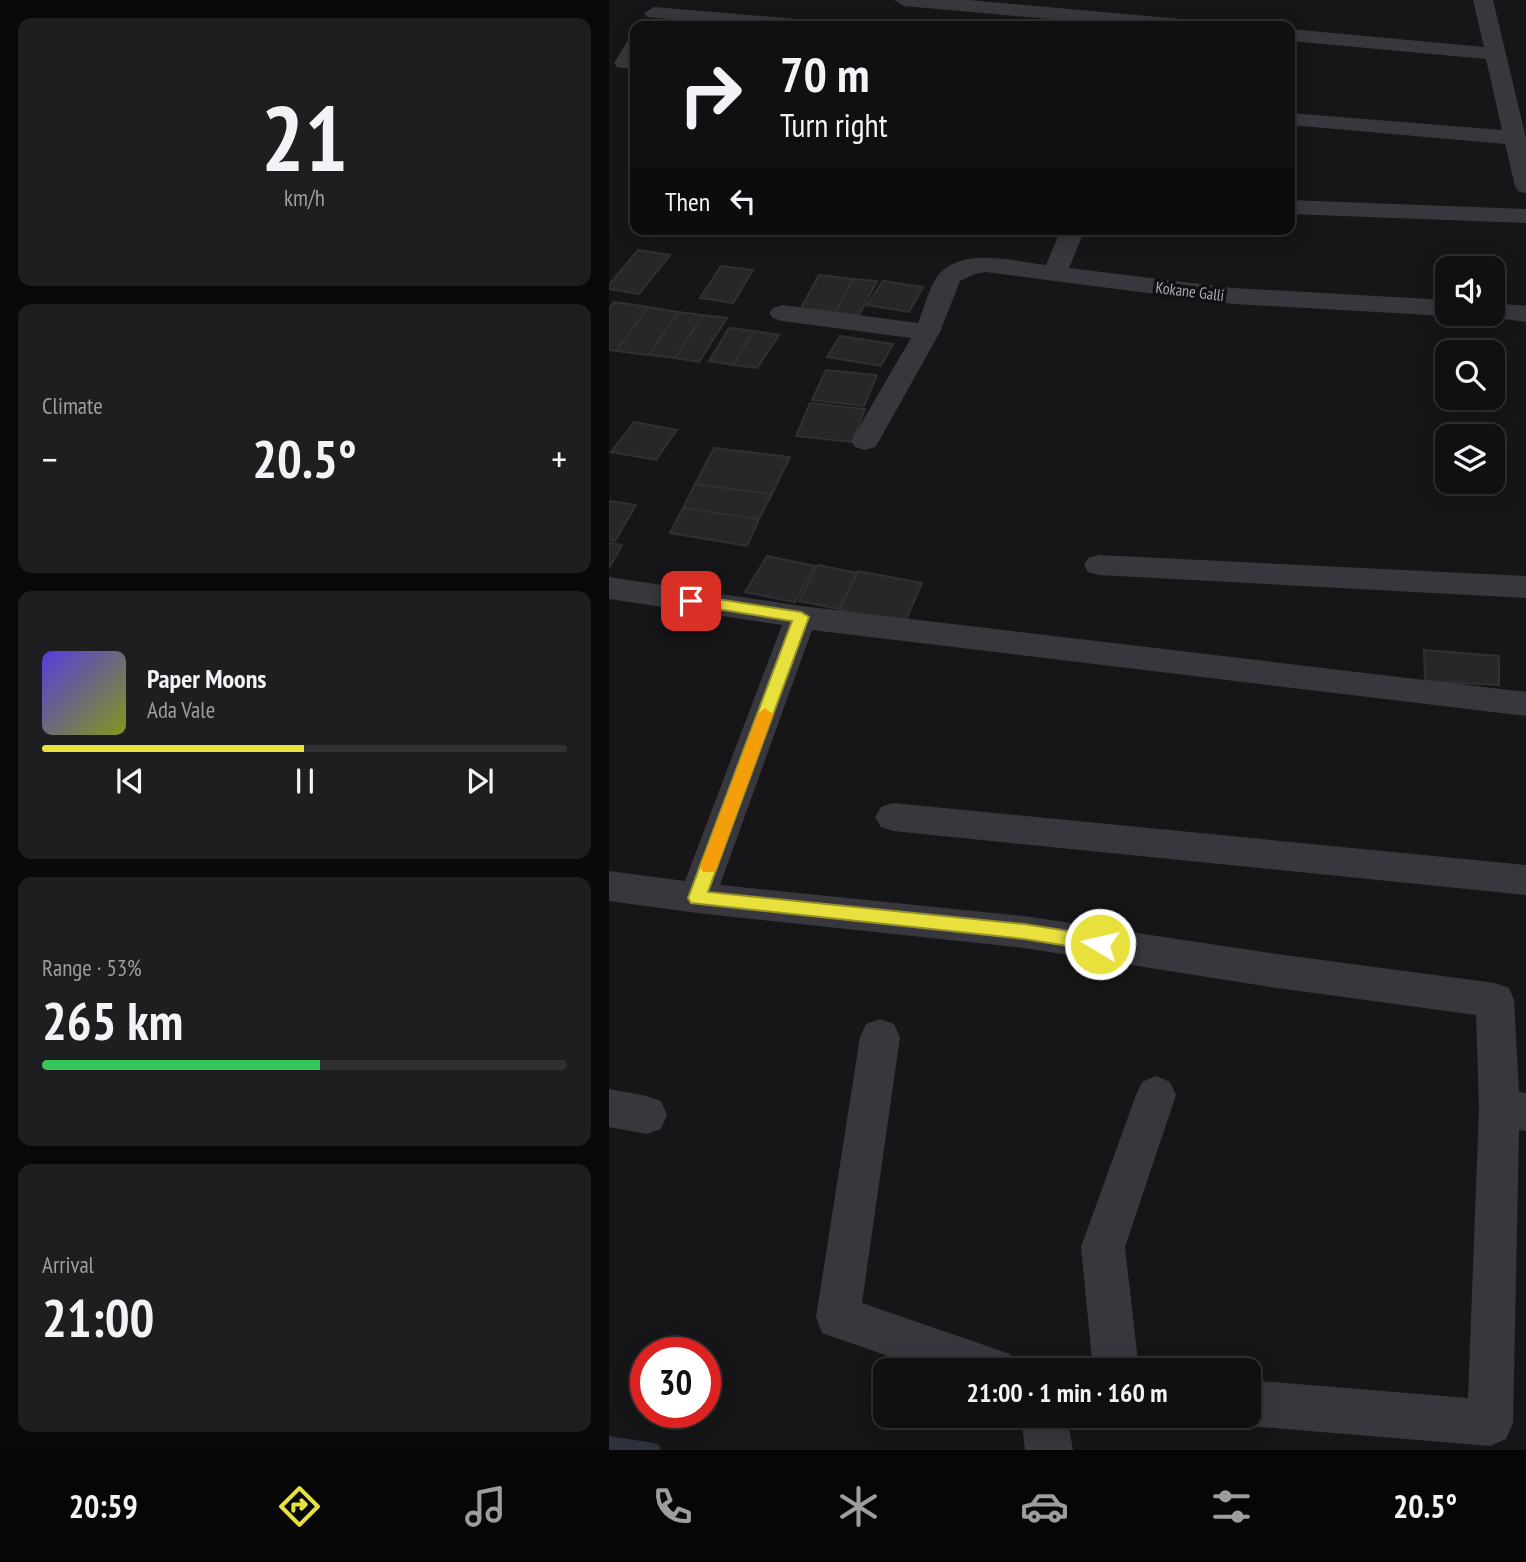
<!DOCTYPE html>
<html lang="en">
<head>
<meta charset="utf-8">
<style>
	:root { --surface:#101012; --page:#1e1e20; --text:#f1f3f6; --muted:#9c9d9f; --line:#303032; --accent:#e8e03d }
	body { margin:0; font-family:"PT Sans Narrow",sans-serif; background:var(--page); color:var(--text); height:100vh; display:flex; flex-direction:column; font-size:26px; white-space:nowrap }
	* { box-sizing:border-box; margin:0 }
	p { font-size:23px; color:var(--muted) }
	.icon { flex:none; width:38px; height:38px; fill:none; stroke:currentColor; stroke-width:2; stroke-linecap:round; stroke-linejoin:round }
	.map { position:relative; flex:1; overflow:hidden }
	.sheet { display:flex; flex-direction:column; gap:18px; padding:18px; background:#09090a; width:609px }
	.sheet>* { flex:none }
	.top-card { position:absolute; left:21px; top:21px; width:665px; height:214px; border-radius:14px; box-shadow:0 4px 18px #0003,0 0 0 2px var(--line); background:#101012; color:var(--text); overflow:hidden }
	.fabs { position:absolute; left:826px; top:256px; display:grid; gap:14px }
	.fabs a { display:grid; place-items:center; width:70px; height:70px; border-radius:14px; background:var(--surface); box-shadow:0 4px 18px #0003,0 0 0 2px var(--line); font-size:35px }
	.speed { position:absolute; left:21px; top:1337px; display:flex; gap:14px; font-size:35px; font-weight:700; text-align:center }
	.speed>* { display:grid; place-content:center; width:91px; height:91px; border-radius:50%; background:var(--surface); box-shadow:0 4px 18px #0003,0 0 0 2px var(--line); line-height:1 }
	.speed .limit { border:10px solid #d22; background:#fff; color:#111 }
	.pin { position:absolute; display:grid; place-items:center; width:60px; height:60px; color:#fff; margin:-30px; border-radius:14px; box-shadow:0 4px 10px #0006 }
	.me { position:absolute; width:77px; margin:-38px; rotate:279deg; stroke-linejoin:round; filter:drop-shadow(0 0 5px #0008) }
	.turn { display:flex; align-items:center; gap:24px; height:147px; padding:0 35px; font-size:32px }
	.turn .icon { width:91px; height:91px; stroke-width:2.5 }
	.turn b { display:block; font-size:49px; line-height:60px }
	.then { display:flex; align-items:center; height:66px; padding:0 35px; background:#0003; gap:14px; font-size:26px }
	.big { font-size:52px; font-weight:800; line-height:1.1 }
	.sheet .card { flex:1; display:flex; flex-direction:column; justify-content:center; gap:10px; min-width:0; padding:0 24px; border-radius:14px; background:var(--page) }
	.sheet .dial { align-items:center; gap:0 }
	.dial b { font-size:91px; line-height:1 }
	.song { display:flex; align-items:center; gap:21px }
	.cover { width:84px; height:84px; border-radius:10px; background:linear-gradient(135deg,hsl(250 70% 55%),hsl(70 70% 35%)) }
	.played { height:7px; border-radius:4px; background:linear-gradient(90deg,var(--accent) 50%,var(--line) 50%) }
	.keys { display:flex; justify-content:space-around; direction:ltr }
	.heat { display:flex; justify-content:space-between; align-items:center; font-size:38px; direction:ltr }
	.charge { height:10px; border-radius:5px; background:linear-gradient(90deg,#34c759 53%,var(--line) 0) }
	.trip { position:absolute; left:264px; top:1358px; width:388px; height:70px; border-radius:14px; background:var(--surface); box-shadow:0 4px 18px #0003,0 0 0 2px var(--line); font-weight:800; line-height:70px; text-align:center }
	.tab-bar { display:flex; height:112px; justify-content:space-around; align-items:center; background:#060607; color:var(--muted) }
	.tab-bar .icon { width:49px; height:49px }
	.tab-bar .on { color:var(--accent) }
	.tab-bar b { font-size:32px; color:var(--text) }
	main { display:flex; flex:1; min-height:0 }
	.map>svg:first-child { display:block }
	.lines { fill:none; stroke-linecap:round; stroke-linejoin:round }
	.stream { fill:#2d313b; fill-rule:evenodd }
	.building { fill:#272629; stroke:#313034; stroke-width:2 }
	.street { fill:#38373d; fill-rule:evenodd }
	.route { fill:#e8e03d; stroke:#979228; stroke-width:2 }
	.slow { fill:#f59e0b }
	.labels { text-anchor:middle; stroke-width:7; stroke-linejoin:round; paint-order:stroke }
	.far-street-label { font-size:16px; fill:#a9a9b7; stroke:#111113 }
</style>
</head>
<body>
<main>
<section class="sheet">
<div class="card dial"><b>21</b><p>km/h</p></div>
<div class="card"><p>Climate</p>
<div class="heat"><a>−</a><b class="big">20.5°</b><a>+</a></div>
</div>
<div class="card">
<div class="song"><i class="cover"></i><div><b>Paper Moons</b><p>Ada Vale</p></div></div>
<div class="played"></div>
<div class="keys"><svg class="icon" aria-label="previous" viewBox="0 0 24 24"><path d="M18 5L8 12l10 7zM5 5v14"/></svg><svg class="icon" aria-label="pause" viewBox="0 0 24 24"><path d="M8 5v14M16 5v14"/></svg><svg class="icon" aria-label="next" viewBox="0 0 24 24"><path d="M6 5l10 7-10 7zM19 5v14"/></svg></div>
</div>
<div class="card"><p>Range · 53%</p><b class="big">265 km</b><div class="charge"></div></div>
<div class="card"><p>Arrival</p><b class="big">21:00</b></div>
</section>
<div class="map">
<svg width="917" height="1450" viewBox="0 0 917 1450">
	<rect width="100%" height="100%" fill="#161618"/>
	<g class="lines">
		<!-- stream -->
		<path class="stream" d="M0 1436 45 1443 50 1445 52 1450H0Z"/>
	</g>
	<!-- building -->
	<path class="building" d="M29 250 61 255 30 294 0 289V285Z
		M112 266 144 270 124 303 91 298Z
		M210 275 244 279 226 312 192 308Z
		M244 279 268 281 250 315 226 312Z
		M274 281 314 287 300 312 258 305Z
		M5 302 39 307 7 351 0 350V308Z
		M39 307 69 312 40 355 7 351Z
		M69 312 94 315 66 358 40 355Z
		M94 315 118 318 90 362 66 358Z
		M120 328 145 331 124 365 100 361Z
		M145 331 170 335 148 368 124 365Z
		M231 336 284 344 272 366 218 357Z
		M217 370 268 375 255 406 203 400Z
		M201 403 256 409 243 442 187 436Z
		M25 422 68 430 47 460 2 452Z
		M105 448 181 457 163 494 86 484Z
		M86 484 163 494 150 519 74 508Z
		M0 501 27 505 6 541 0 540Z
		M74 508 150 519 138 546 61 533Z
		M0 543 13 545 0 568Z
		M158 556 206 566 186 602 136 592Z
		M209 565 248 573 230 609 190 601Z
		M249 571 313 583 296 622 230 610Z
		M815 650 890 656V685L816 681Z"/>
	<g class="lines">
		<!-- street -->
		<path class="street" d="M285 0H360L583 20 590 22 593 26H520L295 6Z
			M864 0H884L917 138V193L909 191 906 186 896 144 681 125V113L893 130 877 59 681 41V29L875 47Z
			M45 7 199 20 206 22 209 26H132L38 17 35 13Z
			M26 38V70L8 67 5 63 19 40Z
			M681 200 917 209V223L681 214Z
			M452 229H476L460 268 624 288 838 300V313H847L838 316 624 304 376 272 366 274 351 281 331 332 270 441 266 447 256 450 246 447 242 441 302 338 173 321 164 318 160 313 164 308 173 305 309 323C314 311 322 282 331 273 356 247 405 261 437 265Z
			M884 303 917 306V322L875 316 873 313H884Z
			M490 555 917 576V598L490 575 479 572 475 565 479 558Z
			M0 577 192 606 917 692V716L203 630 111 885 415 916 668 954 886 983 900 988 905 1000 910 1092 917 1093V1131L910 1130 904 1423 897 1439 881 1446 640 1426 624 1419 622 1416H640V1380L859 1398 870 1109 867 1015 668 988 415 948 88 913 0 901V871L76 881 173 625 0 599Z
			M284 803 917 865V895L284 831 272 827 266 817 272 807Z
			M271 1019 285 1024 291 1037 253 1303 401 1354 408 1370H319L213 1333 207 1317 251 1037 257 1024Z
			M547 1076 561 1082 567 1095 516 1247 530 1370H484L472 1247 527 1095 533 1082Z
			M0 1089 38 1096 52 1101 58 1115 52 1129 38 1134 0 1127Z
			M412 1416H458L464 1450H416Z"/>
	</g>
	<!-- route -->
	<path class="route" d="M82 595 192 612 200 617 99 892 415 924 491 936 497 938 500 944 497 949 491 951 415 939 82 903 79 898 183 621 77 604 75 601Z"/>
	<!-- slow -->
	<path class="slow" d="M156 708 164 714 108 867 106 872H94L91 867 149 714Z"/>
	<g class="labels">
		<!-- far-street labels -->
		<g class="far-street-label">
			<text transform="translate(581 291) rotate(7)" y="6">Kokane Galli</text>
		</g>
	</g>
</svg>
<div class="fabs">
<a><svg class="icon" aria-label="sound" viewBox="0 0 24 24"><path d="M4 9h4l5-4v14l-5-4H4zM17 9q2 3 0 6"/></svg></a>
<a><svg class="icon" aria-label="search" viewBox="0 0 24 24"><circle cx="10" cy="10" r="6"/><path d="M15 15l6 6"/></svg></a>
<a><svg class="icon" aria-label="layers" viewBox="0 0 24 24"><path d="M12 4l9 5-9 5-9-5zM3 14l9 5 9-5"/></svg></a>
</div>
<div class="speed"><div class="limit">30</div></div>
<div class="pin" style="left:82px;top:601px;background:#d93025"><svg class="icon" aria-label="arrive" viewBox="0 0 24 24"><path d="M6 21V4h12l-3 4 3 4H6"/></svg></div>
<svg class="me" style="left:491px;top:944px" viewBox="-20 -20 40 40"><circle r="17" fill="#e8e03d" stroke="#fff" stroke-width="3"/><path d="M0-11L8 9 0 5-8 9z" fill="#fff"/></svg>
<div class="trip">21:00 · 1 min · 160 m</div>
<div class="top-card">
<div class="turn"><svg class="icon" aria-label="right" viewBox="0 0 24 24"><path d="M7 20v-9h11M14 6l5 5-5 5"/></svg><div><b>70 m</b>Turn right</div></div>
<div class="then">Then<svg class="icon" aria-label="left" viewBox="0 0 24 24"><path d="M17 20v-9H6M10 6l-5 5 5 5"/></svg></div>
</div>
</div>
</main>
<nav class="tab-bar">
<b>20:59</b>
<svg class="icon on" aria-label="directions" viewBox="0 0 24 24"><path d="M12 3l9 9-9 9-9-9zM9 14v-3h6M13 9l2 2-2 2"/></svg>
<svg class="icon" aria-label="music" viewBox="0 0 24 24"><path d="M9 18V5l10-2v13"/><circle cx="6" cy="18" r="3"/><circle cx="16" cy="16" r="3"/></svg>
<svg class="icon" aria-label="phone" viewBox="0 0 24 24"><path d="M5 4h4l2 5-3 2q2 4 5 5l2-3 5 2v4C11 20 4 13 5 4z"/></svg>
<svg class="icon" aria-label="climate" viewBox="0 0 24 24"><path d="M12 3v18M4 7l16 10M4 17L20 7"/></svg>
<svg class="icon" aria-label="car" viewBox="0 0 24 24"><path d="M5 17H2v-5l4-1 3-4h7l3 4 3 1v5h-3M9 17h6M6 11h13"/><circle cx="7" cy="17" r="2"/><circle cx="17" cy="17" r="2"/></svg>
<svg class="icon" aria-label="filters" viewBox="0 0 24 24"><path d="M4 7h16M4 17h16"/><circle cx="9" cy="7" r="2"/><circle cx="15" cy="17" r="2"/></svg>
<b>20.5°</b>
</nav>
</body>
</html>
